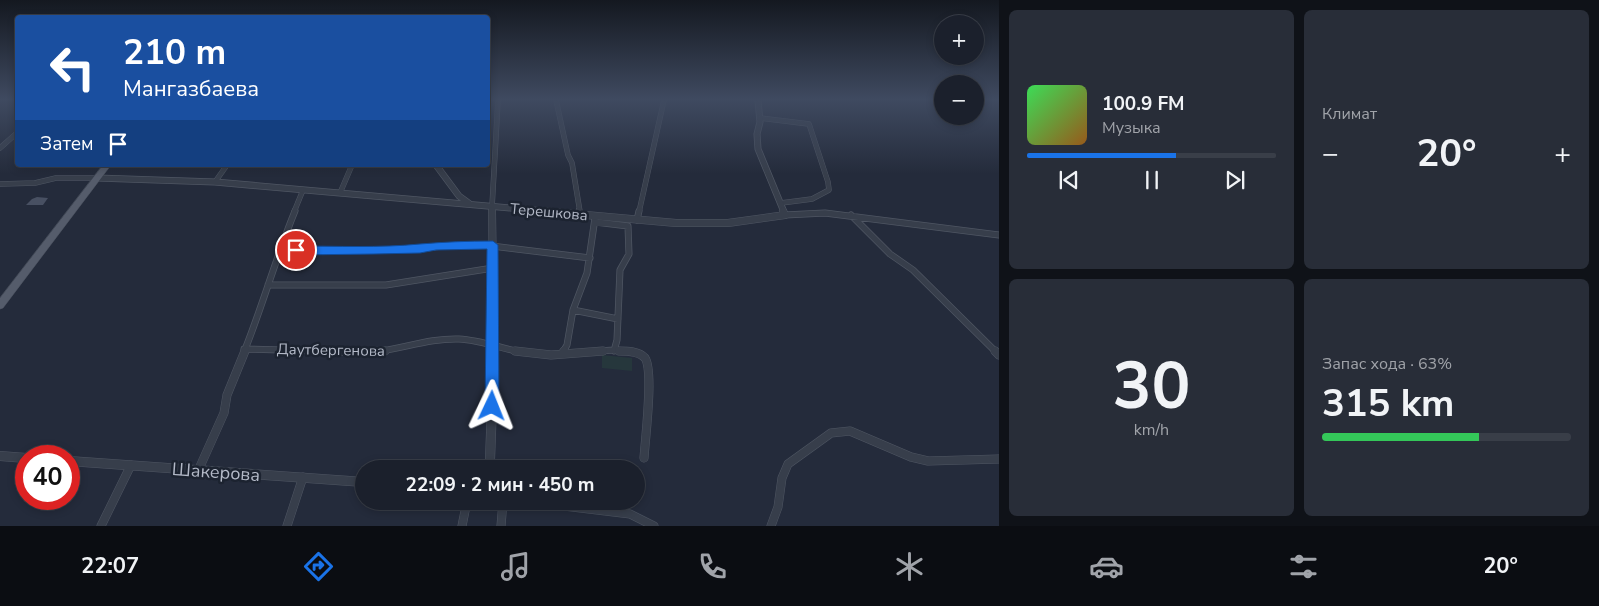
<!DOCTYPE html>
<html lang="ru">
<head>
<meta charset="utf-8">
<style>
	:root { --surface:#1b202c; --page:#282d38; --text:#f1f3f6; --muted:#a0a3a9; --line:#393e48; --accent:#1a73e8 }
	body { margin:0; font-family:"Nunito Sans",sans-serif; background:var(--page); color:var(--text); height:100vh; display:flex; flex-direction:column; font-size:19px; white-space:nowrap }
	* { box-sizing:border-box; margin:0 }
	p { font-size:16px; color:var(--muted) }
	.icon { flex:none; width:28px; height:28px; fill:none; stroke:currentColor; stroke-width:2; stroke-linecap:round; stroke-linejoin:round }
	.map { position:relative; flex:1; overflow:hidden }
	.panel { display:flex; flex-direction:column; gap:10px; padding:10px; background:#0f1218; width:600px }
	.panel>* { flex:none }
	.banner { position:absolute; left:15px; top:15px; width:475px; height:152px; border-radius:5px; box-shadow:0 2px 8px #0003,0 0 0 1px var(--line); background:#1a4fa0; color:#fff; overflow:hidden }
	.tools { position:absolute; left:934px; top:15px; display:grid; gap:10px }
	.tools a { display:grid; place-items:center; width:50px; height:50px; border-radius:50%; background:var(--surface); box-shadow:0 2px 8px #0003,0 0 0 1px var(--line); font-size:25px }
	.speed { position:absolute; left:15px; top:445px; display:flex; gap:10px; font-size:25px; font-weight:700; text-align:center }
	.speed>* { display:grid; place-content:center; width:65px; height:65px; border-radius:50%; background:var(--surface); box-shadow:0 2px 8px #0003,0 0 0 1px var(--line); line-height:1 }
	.speed .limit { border:8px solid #d22; background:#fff; color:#111 }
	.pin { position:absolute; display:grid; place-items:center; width:42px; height:42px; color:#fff; margin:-21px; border:2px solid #fff; border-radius:50%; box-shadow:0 1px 5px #0007 }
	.me { position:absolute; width:55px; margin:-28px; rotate:2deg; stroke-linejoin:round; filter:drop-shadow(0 0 4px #0008) }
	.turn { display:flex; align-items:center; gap:18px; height:105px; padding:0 25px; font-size:22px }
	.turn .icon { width:65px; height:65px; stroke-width:2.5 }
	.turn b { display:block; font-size:35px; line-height:42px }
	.then { display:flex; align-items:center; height:48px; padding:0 25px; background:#0003; gap:10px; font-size:19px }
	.big { font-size:38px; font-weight:700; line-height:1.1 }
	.panel .tile { flex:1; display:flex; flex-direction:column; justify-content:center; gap:8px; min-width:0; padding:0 18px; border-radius:8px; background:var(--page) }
	.panel .dial { align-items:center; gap:0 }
	.dial b { font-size:65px; line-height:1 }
	.song { display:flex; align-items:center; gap:15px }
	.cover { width:60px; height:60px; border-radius:8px; background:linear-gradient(135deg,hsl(130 70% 55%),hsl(30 70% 35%)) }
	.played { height:5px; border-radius:2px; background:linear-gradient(90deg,var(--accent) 60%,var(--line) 60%) }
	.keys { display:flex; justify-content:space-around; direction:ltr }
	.heat { display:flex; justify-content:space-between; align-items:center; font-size:28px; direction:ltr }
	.charge { height:8px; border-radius:4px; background:linear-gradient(90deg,#34c759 63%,var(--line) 0) }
	.panel .tiles { flex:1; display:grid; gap:10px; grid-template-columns:repeat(2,1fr) }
	.trip { position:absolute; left:355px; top:460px; width:290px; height:50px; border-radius:25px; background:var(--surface); box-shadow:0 2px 8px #0003,0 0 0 1px var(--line); font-weight:700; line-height:50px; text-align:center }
	.dock { display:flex; height:80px; justify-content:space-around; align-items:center; background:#0b0d12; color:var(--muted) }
	.dock .icon { width:35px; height:35px }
	.dock .on { color:var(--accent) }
	.dock b { font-size:22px; color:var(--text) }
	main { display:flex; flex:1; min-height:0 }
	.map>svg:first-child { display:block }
	.green { fill:#26373c }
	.building { fill:#485062 }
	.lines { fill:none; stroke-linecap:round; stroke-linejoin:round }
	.minor-far2-casing { stroke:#4f5663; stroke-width:5.5 }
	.minor-far1-casing { stroke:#4f5663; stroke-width:7 }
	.minor-casing { stroke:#4f5663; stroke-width:9 }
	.tertiary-far2-casing { stroke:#4f5663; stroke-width:7 }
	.tertiary-far1-casing { stroke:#4f5663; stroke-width:8 }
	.tertiary-casing { stroke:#4f5663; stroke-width:10 }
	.primary-casing { stroke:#404754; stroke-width:1 }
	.minor-far2 { stroke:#373e4b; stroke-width:4.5 }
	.minor-far1 { stroke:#373e4b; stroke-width:5.5 }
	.minor { stroke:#373e4b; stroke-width:8 }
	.tertiary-far2 { stroke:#373e4b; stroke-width:5.5 }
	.tertiary-far1 { stroke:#373e4b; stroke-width:7 }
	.tertiary { stroke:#373e4b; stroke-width:9 }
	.primary { fill:#555c6b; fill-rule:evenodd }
	.route { fill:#1a73e8; stroke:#114b97 }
	.labels { text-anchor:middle; stroke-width:5; stroke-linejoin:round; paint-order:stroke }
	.street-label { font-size:15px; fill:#b3b9c7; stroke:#1c2330 }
	.near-street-label { font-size:18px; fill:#b3b9c7; stroke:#1c2330 }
</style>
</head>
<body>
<main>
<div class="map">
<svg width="999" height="526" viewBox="0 0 999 526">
	<rect width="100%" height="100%" fill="#242b3b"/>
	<!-- green -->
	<path class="green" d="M602 355 632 358V371L602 368Z"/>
	<!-- building -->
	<path class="building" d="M37 197 48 198 43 205H26L32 199Z"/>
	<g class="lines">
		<!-- minor-far2 casing -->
		<g class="minor-far2-casing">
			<path id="minor-far2" d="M556 100 568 155 572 163 580 212
				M760 118 809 124 828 182 829 190 812 199 781 203
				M0 148 18 132
				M215 182 227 165
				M0 184 35 183 56 178H97
				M340 193 352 165
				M492 207 498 100
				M294 212 303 190
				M639 212 664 100"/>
		</g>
		<!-- minor-far1 casing -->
		<g class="minor-far1-casing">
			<path id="minor-far1" d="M579 211 580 215
				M785 215 825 213 999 235
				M851 215 890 254 913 270 996 352
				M637 220 639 211
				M595 222 628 226 629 254 620 270 617 340 614 351
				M280 249 325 251 420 249 442 246 484 245 590 258
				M268 285H386L493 268
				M573 310 618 319
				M244 349 355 352
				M244 352C263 305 276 257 295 211
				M374 352C402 349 430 338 459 339 480 340 500 348 520 352
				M563 352 567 345 573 310 587 273 595 218
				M584 352 614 350 631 352"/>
		</g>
		<!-- minor casing -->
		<g class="minor-casing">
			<path id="minor" d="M339 351 362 352 385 351
				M515 351 551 355 603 351
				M619 351C627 351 639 351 645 358 654 371 645 440 644 458
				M995 351 999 355
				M562 354 564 351
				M198 471 224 413 227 395 245 351
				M522 501 630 514 654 526
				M101 526 131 465
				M287 526 303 477
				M462 526 467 501
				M501 526 503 501
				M771 526 778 507 782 478 788 464 831 433 850 431 911 457 928 461 999 459"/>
		</g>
		<!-- tertiary-far2 casing -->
		<g class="tertiary-far2-casing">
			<path id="tertiary-far2" d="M758 100 760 122 757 134 758 149 784 212
				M436 165 459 196 470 204
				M97 178 215 182 555 212
				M492 207V212"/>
		</g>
		<!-- tertiary-far1 casing -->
		<g class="tertiary-far1-casing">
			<path id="tertiary-far1" d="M492 211 494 352
				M541 211 676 223H728L785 215 783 211"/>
		</g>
		<!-- tertiary casing -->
		<g class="tertiary-casing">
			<path id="tertiary" d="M0 456 26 458
				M69 461 364 482
				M487 469 490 460 494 351"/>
		</g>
		<!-- primary casing -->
		<g class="primary-casing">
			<path id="primary" d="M103 165H111L3 308 0 309V298Z"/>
		</g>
		<!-- minor-far2 -->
		<use href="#minor-far2" class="minor-far2"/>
		<!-- minor-far1 -->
		<use href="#minor-far1" class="minor-far1"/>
		<!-- minor -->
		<use href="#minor" class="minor"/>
		<!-- tertiary-far2 -->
		<use href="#tertiary-far2" class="tertiary-far2"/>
		<!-- tertiary-far1 -->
		<use href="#tertiary-far1" class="tertiary-far1"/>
		<!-- tertiary -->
		<use href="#tertiary" class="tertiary"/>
		<!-- primary -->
		<use href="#primary" class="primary"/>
	</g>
	<!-- sky -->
	<linearGradient id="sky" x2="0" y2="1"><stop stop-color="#141820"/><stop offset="0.57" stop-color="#3f4a60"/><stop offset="1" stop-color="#3f4a60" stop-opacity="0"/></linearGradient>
	<rect width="999" height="174" fill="url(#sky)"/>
	<!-- route -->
	<path class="route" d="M493 241 498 245 499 406 497 410 492 412 487 410 485 406 487 249 436 250 420 253 374 254 296 255 291 250 296 246C337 246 379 248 420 244 444 242 468 241 493 241Z"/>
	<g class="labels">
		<!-- street labels -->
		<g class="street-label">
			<text transform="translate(549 212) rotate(5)" y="5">Терешкова</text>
			<text transform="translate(331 350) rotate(1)" y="5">Даутбергенова</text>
		</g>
		<!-- near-street labels -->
		<g class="near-street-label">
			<text transform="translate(216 472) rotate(4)" y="6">Шакерова</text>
		</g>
	</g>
</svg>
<div class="tools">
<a>+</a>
<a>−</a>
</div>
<div class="speed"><div class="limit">40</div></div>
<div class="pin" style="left:296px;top:250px;background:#d93025"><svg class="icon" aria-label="arrive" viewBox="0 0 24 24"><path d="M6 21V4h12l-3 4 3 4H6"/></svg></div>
<svg class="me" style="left:492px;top:406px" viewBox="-20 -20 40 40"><path d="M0-17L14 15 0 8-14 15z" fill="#1a73e8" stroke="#fff" stroke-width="4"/></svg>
<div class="trip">22:09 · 2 мин · 450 m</div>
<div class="banner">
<div class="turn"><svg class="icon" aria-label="left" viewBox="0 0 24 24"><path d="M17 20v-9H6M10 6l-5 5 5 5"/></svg><div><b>210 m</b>Мангазбаева</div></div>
<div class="then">Затем<svg class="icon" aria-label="arrive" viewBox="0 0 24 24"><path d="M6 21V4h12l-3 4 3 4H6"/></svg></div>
</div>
</div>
<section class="panel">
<div class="tiles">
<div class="tile">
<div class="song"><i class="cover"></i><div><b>100.9 FM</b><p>Музыка</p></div></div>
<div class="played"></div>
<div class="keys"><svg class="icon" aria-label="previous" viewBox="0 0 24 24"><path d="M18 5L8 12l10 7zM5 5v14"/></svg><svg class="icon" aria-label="pause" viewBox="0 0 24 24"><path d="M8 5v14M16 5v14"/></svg><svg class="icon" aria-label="next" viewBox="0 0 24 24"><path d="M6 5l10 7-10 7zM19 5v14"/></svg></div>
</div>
<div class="tile"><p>Климат</p>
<div class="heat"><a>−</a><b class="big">20°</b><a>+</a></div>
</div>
<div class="tile dial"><b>30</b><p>km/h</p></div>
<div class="tile"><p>Запас хода · 63%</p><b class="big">315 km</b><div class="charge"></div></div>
</div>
</section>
</main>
<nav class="dock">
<b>22:07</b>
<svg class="icon on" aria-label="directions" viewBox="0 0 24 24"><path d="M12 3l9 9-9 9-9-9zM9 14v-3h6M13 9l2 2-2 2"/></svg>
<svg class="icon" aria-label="music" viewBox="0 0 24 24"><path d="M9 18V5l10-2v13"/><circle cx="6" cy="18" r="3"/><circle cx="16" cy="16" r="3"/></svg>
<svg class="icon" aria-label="phone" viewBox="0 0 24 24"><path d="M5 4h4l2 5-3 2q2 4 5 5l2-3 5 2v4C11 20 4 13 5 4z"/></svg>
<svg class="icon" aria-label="climate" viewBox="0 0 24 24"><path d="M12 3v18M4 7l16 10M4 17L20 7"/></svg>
<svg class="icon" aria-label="car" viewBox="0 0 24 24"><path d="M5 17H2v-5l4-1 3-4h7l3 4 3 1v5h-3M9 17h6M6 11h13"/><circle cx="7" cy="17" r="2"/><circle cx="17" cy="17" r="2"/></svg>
<svg class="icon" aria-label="filters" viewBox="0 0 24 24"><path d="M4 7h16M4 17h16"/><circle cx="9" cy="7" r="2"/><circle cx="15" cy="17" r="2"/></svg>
<b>20°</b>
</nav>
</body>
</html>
